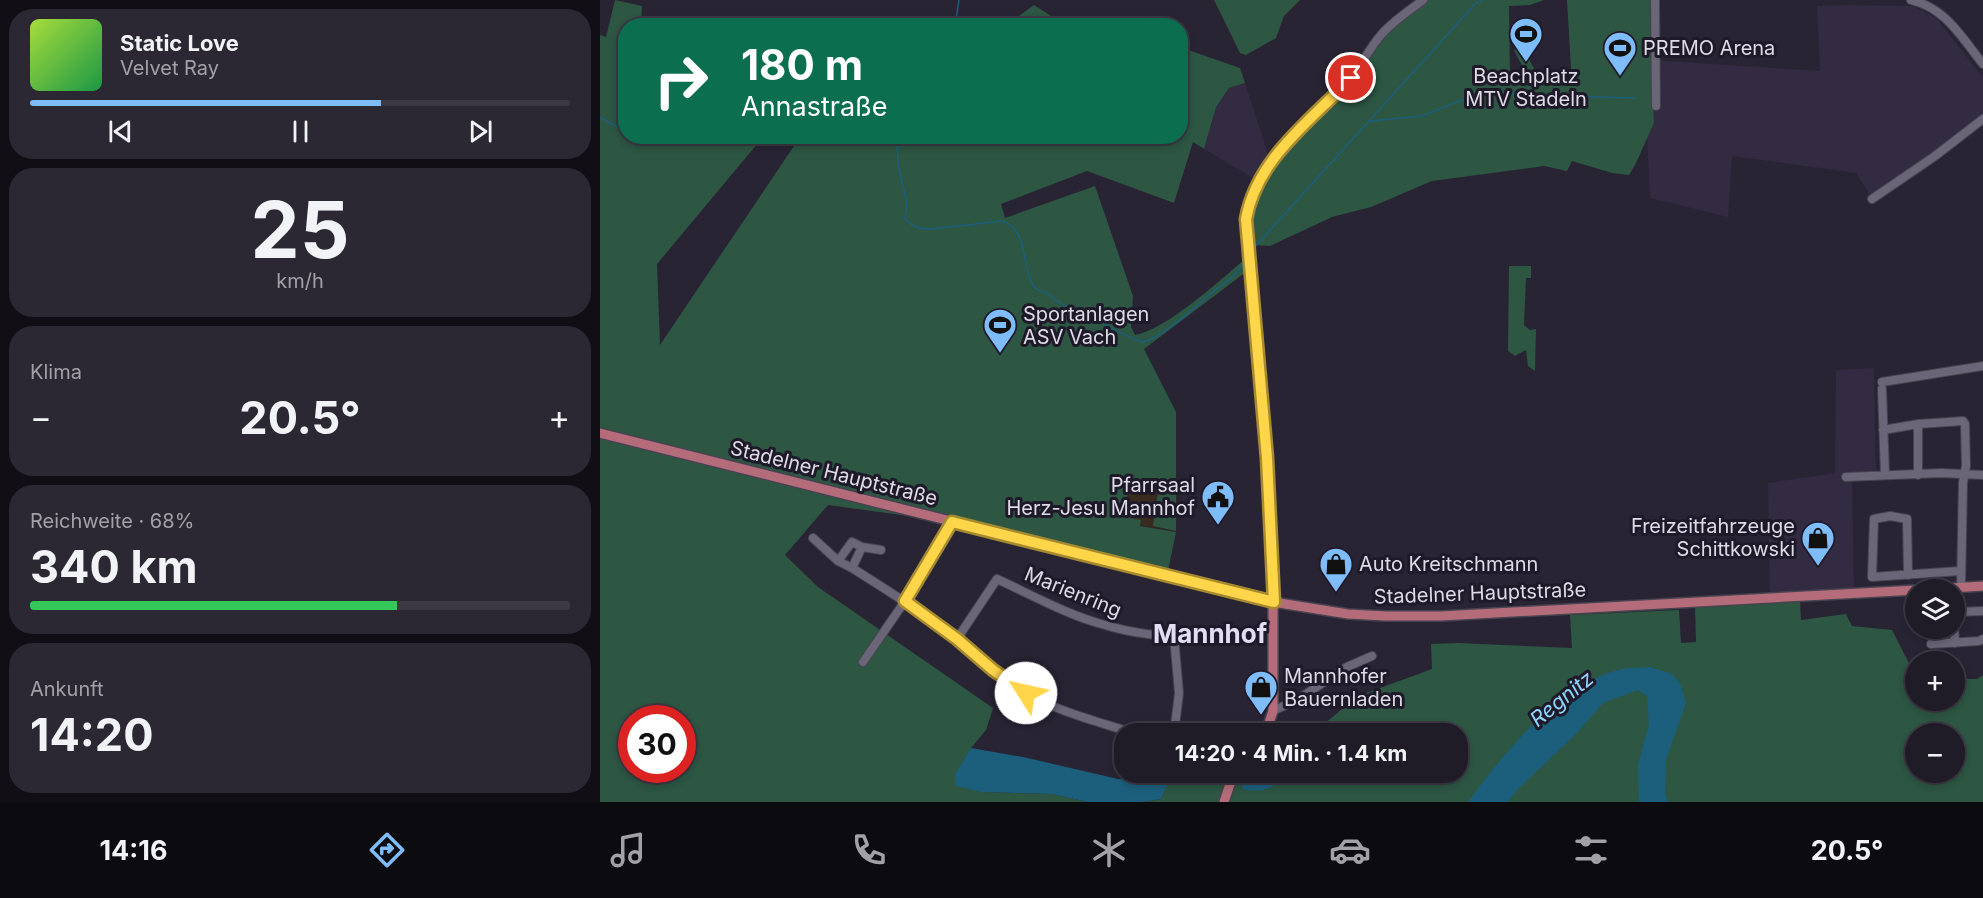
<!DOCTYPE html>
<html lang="de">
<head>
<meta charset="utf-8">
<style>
	:root { --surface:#1f1b27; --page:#2c2833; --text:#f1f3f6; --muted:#a1a1a7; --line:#3c3944; --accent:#7ebdf9 }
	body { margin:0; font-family:Inter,sans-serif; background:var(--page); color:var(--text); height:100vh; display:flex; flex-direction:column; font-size:22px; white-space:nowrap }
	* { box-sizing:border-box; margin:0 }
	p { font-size:20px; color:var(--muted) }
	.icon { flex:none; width:33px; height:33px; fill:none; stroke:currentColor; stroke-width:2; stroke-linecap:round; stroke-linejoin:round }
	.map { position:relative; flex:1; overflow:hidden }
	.panel { display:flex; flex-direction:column; gap:9px; padding:9px; background:#110f15; width:600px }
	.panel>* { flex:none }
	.hud { position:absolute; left:18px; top:18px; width:570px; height:126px; border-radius:24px; box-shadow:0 3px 9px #0003,0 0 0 2px var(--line); background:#0b6e4f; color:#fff; overflow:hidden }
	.buttons { position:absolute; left:1305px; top:579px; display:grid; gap:12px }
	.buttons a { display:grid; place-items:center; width:60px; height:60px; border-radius:50%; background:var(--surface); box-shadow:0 3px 9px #0003,0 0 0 2px var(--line); font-size:30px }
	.speed { position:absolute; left:18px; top:705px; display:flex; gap:12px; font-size:30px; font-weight:700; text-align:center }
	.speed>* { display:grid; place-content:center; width:78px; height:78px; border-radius:50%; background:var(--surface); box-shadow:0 3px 9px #0003,0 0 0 2px var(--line); line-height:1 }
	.speed .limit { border:9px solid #d22; background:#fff; color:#111 }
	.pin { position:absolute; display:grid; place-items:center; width:51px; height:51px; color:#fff; margin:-26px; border:3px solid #fff; border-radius:50%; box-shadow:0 2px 6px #0007 }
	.me { position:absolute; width:66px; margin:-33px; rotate:305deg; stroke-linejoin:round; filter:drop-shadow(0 0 4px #0008) }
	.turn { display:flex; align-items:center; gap:21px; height:126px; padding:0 24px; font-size:27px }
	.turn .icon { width:78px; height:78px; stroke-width:2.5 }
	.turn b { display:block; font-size:42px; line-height:51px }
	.big { font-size:45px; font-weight:700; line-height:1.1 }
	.panel .tile { flex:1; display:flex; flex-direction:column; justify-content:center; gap:9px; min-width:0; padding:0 21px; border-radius:24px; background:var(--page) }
	.panel .dial { align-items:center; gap:0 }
	.dial b { font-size:78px; line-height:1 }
	.song { display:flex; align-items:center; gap:18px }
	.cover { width:72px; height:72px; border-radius:9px; background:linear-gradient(135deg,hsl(80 70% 55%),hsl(140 70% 35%)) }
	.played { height:6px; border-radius:3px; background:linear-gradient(90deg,var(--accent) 65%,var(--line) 65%) }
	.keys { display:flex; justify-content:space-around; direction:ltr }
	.heat { display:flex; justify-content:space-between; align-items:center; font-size:33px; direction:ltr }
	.charge { height:9px; border-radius:4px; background:linear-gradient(90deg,#34c759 68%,var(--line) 0) }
	.trip { position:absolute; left:514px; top:723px; width:354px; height:60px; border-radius:24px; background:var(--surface); box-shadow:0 3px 9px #0003,0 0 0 2px var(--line); font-weight:700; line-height:60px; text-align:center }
	.menu { display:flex; height:96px; justify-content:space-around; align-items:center; background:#0c0b10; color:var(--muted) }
	.menu .icon { width:42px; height:42px }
	.menu .selected { color:var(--accent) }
	.menu b { font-size:27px; color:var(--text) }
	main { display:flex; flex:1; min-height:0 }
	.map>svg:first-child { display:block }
	.built { fill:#322b41 }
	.education { fill:#3a2b1f }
	.green { fill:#2d5643; fill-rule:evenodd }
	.water { fill:#1c5f7d }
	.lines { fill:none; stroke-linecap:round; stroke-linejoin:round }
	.stream { stroke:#1c5f7d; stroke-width:1.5 }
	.minor-casing { stroke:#474350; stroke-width:10 }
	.major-casing { stroke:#474350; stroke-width:12 }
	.minor { stroke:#6b6578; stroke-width:8 }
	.major { stroke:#b46c7a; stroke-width:9 }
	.route-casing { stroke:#a68a30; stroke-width:15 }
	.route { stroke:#ffd54a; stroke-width:10 }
	.labels { text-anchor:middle; stroke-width:6; stroke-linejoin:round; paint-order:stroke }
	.poi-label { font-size:20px; fill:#dedbe6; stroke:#1f1a2a; text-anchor:start }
	.street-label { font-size:20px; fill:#dedbe6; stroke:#1f1a2a }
	.water-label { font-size:21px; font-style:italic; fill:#8ed5fc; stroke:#1f1a2a }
	.district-label { font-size:26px; font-weight:bold; fill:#e3ddf3; stroke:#1f1a2a }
</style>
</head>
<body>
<main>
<section class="panel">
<div class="tile">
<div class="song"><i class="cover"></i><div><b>Static Love</b><p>Velvet Ray</p></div></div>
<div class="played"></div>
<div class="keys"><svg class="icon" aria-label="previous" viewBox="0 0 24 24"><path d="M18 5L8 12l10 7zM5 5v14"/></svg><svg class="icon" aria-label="pause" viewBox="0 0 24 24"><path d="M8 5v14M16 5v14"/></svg><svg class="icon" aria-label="next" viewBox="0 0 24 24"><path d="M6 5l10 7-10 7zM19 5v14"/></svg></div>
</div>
<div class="tile dial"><b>25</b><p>km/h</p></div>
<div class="tile"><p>Klima</p>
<div class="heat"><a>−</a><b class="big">20.5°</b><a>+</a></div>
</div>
<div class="tile"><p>Reichweite · 68%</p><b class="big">340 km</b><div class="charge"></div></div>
<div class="tile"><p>Ankunft</p><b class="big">14:20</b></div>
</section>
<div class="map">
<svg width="1383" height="802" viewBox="0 0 1383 802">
	<rect width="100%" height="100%" fill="#292434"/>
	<!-- built -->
	<path class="built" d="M1243 5 1313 6 1336 18 1383 77V117L1317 175 1274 201 1256 173 1132 156 1128 217 1050 198 1047 136 1054 123 1051 60 1220 71 1217 6Z
		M645 83 670 160 661 169 656 180 604 149 616 107 629 88Z
		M1274 368 1276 476 1252 477 1254 594 1200 601 1170 602 1168 483 1235 473 1236 370Z"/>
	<!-- education -->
	<path class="education" d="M533 479 577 484 576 531 512 521Z"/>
	<!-- green -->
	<path class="green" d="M15 0 42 6 41 25 26 26V136L163 137 57 264 60 345 200 137 580 136 581 51H591L640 68 645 83 629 88 616 107 604 149 593 142 574 203 487 171 401 204 405 218 495 186 533 296 531 327 535 335C567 329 619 281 645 259L646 272 544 349 576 412V531L553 526 558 493 545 482 536 483 526 498 530 518 541 520 540 526 576 532 567 576 353 522 228 505 185 555 218 587 393 708 386 730 371 748 356 774 382 792 452 794 488 802H0V35L6 37ZM32 718H82V770H32Z
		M614 0H700L684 16 676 38 646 55 640 53Z
		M822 0H944L930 5 909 6 910 81 972 85 967 0H1050L1054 123 1035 165 1029 175 1012 173 972 161 967 171 944 166 832 181 771 207 732 217 670 246 652 245C647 221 650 192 661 169L742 86 777 40Z
		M434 5 465 25H407Z
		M932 40 936 48 926 54 936 72 928 77 914 50Z
		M909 266H931V278H926L924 325 930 330 936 329 935 371 928 366 926 350 915 356 908 351Z
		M1200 601 1201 620 1246 614 1252 626 1292 630 1315 675 1316 700H1354L1355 679H1377L1383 675V802H543L561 799 567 783 594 773 858 772V734L713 733 758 696 832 669 831 644 858 643 972 648 970 615 1079 610 1081 643 1096 642 1095 604ZM1316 734H1354V772H1316Z"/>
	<!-- water -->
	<path class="water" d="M1050 667 1072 674 1080 683 1086 703 1066 760 1065 794 1068 802H1039L1038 765 1049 724 1047 696 1038 690 1003 703 975 735 918 789 908 802H868C904 753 960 683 1022 669 1031 667 1041 668 1050 667Z
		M371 748 423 757 518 779 547 780 567 785 561 799 543 802H488L452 794 382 792 356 786 355 774Z
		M646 773V772L682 773C678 790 658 793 643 789L642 785Z"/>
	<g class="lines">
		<!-- stream -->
		<path class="stream" d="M347 26 356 20 359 0
			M0 117 26 132
			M771 121 822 116 879 93 1035 98
			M33 136 41 140 44 136
			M52 136 98 143 113 136
			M296 136 299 169 307 204 305 218C312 228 321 229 332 229L402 221C428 229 421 263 432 283 435 291 440 290 446 293 450 294 453 299 457 301 464 306 474 310 482 313 490 317 539 343 543 342 564 337 595 306 613 292 619 287 626 283 631 278 637 273 641 266 645 260
			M651 251 876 3 882 0"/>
		<!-- minor casing -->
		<g class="minor-casing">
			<path id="minor" d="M1055 0 1056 106
				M1311 0C1346 8 1362 38 1383 64
				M1272 199 1335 156 1383 119
				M1282 382 1383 366
				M1282 389 1285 475
				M1318 424V475
				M1283 430 1318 424 1363 421 1365 424 1366 466 1363 482 1361 587
				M1246 477 1341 473 1383 475
				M213 538 238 561
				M262 547 252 568 238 561 252 542 262 547 281 550
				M252 568C287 590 322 612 355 638 380 656 401 679 428 694 461 713 500 722 536 734
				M1308 575 1307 519 1290 516 1274 519 1272 577 1360 571
				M673 602 667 458 646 232C647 164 708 127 749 80 761 66 769 49 781 35 793 21 809 11 823 0
				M1354 615 1358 612 1383 611
				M1354 625 1355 643
				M574 637 608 638
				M357 639 397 579C432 595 467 615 505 625 527 632 550 635 574 637L579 693 574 734
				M1331 644 1379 641 1383 639
				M263 662 305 601 352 522
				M673 711 700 698 747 667 772 656"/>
		</g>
		<!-- major casing -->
		<g class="major-casing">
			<path id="major" d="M0 433 673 602 748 614 786 616H841L1316 590
				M1321 590 1383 586
				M660 734 669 723 673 711V602
				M624 802 634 772"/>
		</g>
		<!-- minor -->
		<use href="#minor" class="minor"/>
		<!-- major -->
		<use href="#major" class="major"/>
	</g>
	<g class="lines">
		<!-- route casing -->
		<g class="route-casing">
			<path id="route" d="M426 693 393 670 357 639 305 601 352 522 674 602 667 458 646 219C657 158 711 121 751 78"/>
		</g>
		<!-- route -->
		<use href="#route" class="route"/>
	</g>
	<!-- icons -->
	<defs>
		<g id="stadium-pin" transform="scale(1.725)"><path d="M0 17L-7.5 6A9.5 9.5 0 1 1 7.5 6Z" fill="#7ebdf9" stroke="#1f1a2a"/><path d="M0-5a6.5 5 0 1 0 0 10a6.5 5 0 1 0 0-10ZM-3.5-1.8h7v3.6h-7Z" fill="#111"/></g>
		<g id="civic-pin" transform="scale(1.725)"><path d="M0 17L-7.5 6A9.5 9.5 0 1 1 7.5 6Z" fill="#7ebdf9" stroke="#1f1a2a"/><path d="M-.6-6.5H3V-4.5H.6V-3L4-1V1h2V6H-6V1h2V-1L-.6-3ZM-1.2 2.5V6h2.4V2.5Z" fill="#111"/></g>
		<g id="shop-pin" transform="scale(1.725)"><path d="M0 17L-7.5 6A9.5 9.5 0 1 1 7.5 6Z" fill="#7ebdf9" stroke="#1f1a2a"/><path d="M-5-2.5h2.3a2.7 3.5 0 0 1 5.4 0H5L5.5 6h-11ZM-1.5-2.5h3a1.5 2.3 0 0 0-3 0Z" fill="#111"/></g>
	</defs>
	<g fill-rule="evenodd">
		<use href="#stadium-pin" x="926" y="34"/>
		<use href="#stadium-pin" x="1020" y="48"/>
		<use href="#stadium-pin" x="400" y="325"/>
		<use href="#civic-pin" x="618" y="497"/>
		<use href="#shop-pin" x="1218" y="538"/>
		<use href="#shop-pin" x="736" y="564"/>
		<use href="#shop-pin" x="661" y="687"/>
	</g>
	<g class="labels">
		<!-- poi labels -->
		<g class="poi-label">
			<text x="1043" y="55">PREMO Arena</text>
			<text x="926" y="83" text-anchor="middle">Beachplatz<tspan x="926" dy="23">MTV Stadeln</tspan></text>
			<text x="423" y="321">Sportanlagen<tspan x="423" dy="23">ASV Vach</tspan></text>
			<text x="595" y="492" text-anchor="end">Pfarrsaal<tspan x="595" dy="23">Herz-Jesu Mannhof</tspan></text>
			<text x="1195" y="533" text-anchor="end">Freizeitfahrzeuge<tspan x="1195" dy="23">Schittkowski</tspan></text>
			<text x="759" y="571">Auto Kreitschmann</text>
			<text x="684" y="683">Mannhofer<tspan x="684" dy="23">Bauernladen</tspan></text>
		</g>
		<!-- street labels -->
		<g class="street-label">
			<text transform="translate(234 473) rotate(14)" y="7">Stadelner Hauptstraße</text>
			<text transform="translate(473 592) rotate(22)" y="7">Marienring</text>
			<text transform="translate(880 593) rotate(-2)" y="7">Stadelner Hauptstraße</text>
		</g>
		<!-- water labels -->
		<g class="water-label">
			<text transform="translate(962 699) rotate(-39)" y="7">Regnitz</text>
		</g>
		<!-- district labels -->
		<g class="district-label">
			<text x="610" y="643">Mannhof</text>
		</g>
	</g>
</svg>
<div class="buttons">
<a><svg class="icon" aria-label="layers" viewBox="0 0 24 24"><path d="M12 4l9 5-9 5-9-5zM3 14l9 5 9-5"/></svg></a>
<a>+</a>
<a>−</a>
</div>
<div class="speed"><div class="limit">30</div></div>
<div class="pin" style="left:751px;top:78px;background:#d93025"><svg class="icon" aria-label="arrive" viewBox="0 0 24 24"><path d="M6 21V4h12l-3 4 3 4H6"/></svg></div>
<svg class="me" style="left:426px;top:693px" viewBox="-20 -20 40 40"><circle r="19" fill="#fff"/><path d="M0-13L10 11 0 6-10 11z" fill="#ffd54a"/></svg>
<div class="trip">14:20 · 4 Min. · 1.4 km</div>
<div class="hud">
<div class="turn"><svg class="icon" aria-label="right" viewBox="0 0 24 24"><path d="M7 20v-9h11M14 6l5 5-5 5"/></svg><div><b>180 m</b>Annastraße</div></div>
</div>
</div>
</main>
<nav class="menu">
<b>14:16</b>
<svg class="icon selected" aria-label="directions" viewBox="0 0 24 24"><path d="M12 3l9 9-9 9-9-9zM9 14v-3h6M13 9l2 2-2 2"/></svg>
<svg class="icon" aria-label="music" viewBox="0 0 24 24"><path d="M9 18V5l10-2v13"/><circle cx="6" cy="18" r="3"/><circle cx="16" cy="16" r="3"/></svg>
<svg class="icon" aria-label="phone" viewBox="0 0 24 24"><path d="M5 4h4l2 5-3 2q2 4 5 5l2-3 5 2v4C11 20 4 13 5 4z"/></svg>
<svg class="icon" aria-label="climate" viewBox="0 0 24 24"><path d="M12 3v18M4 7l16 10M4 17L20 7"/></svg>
<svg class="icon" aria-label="car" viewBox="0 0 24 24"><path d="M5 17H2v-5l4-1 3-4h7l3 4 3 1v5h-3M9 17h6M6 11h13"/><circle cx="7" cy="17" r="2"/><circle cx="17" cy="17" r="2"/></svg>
<svg class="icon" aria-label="filters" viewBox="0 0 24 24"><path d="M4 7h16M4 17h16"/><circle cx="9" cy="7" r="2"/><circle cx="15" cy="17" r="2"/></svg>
<b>20.5°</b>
</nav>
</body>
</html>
